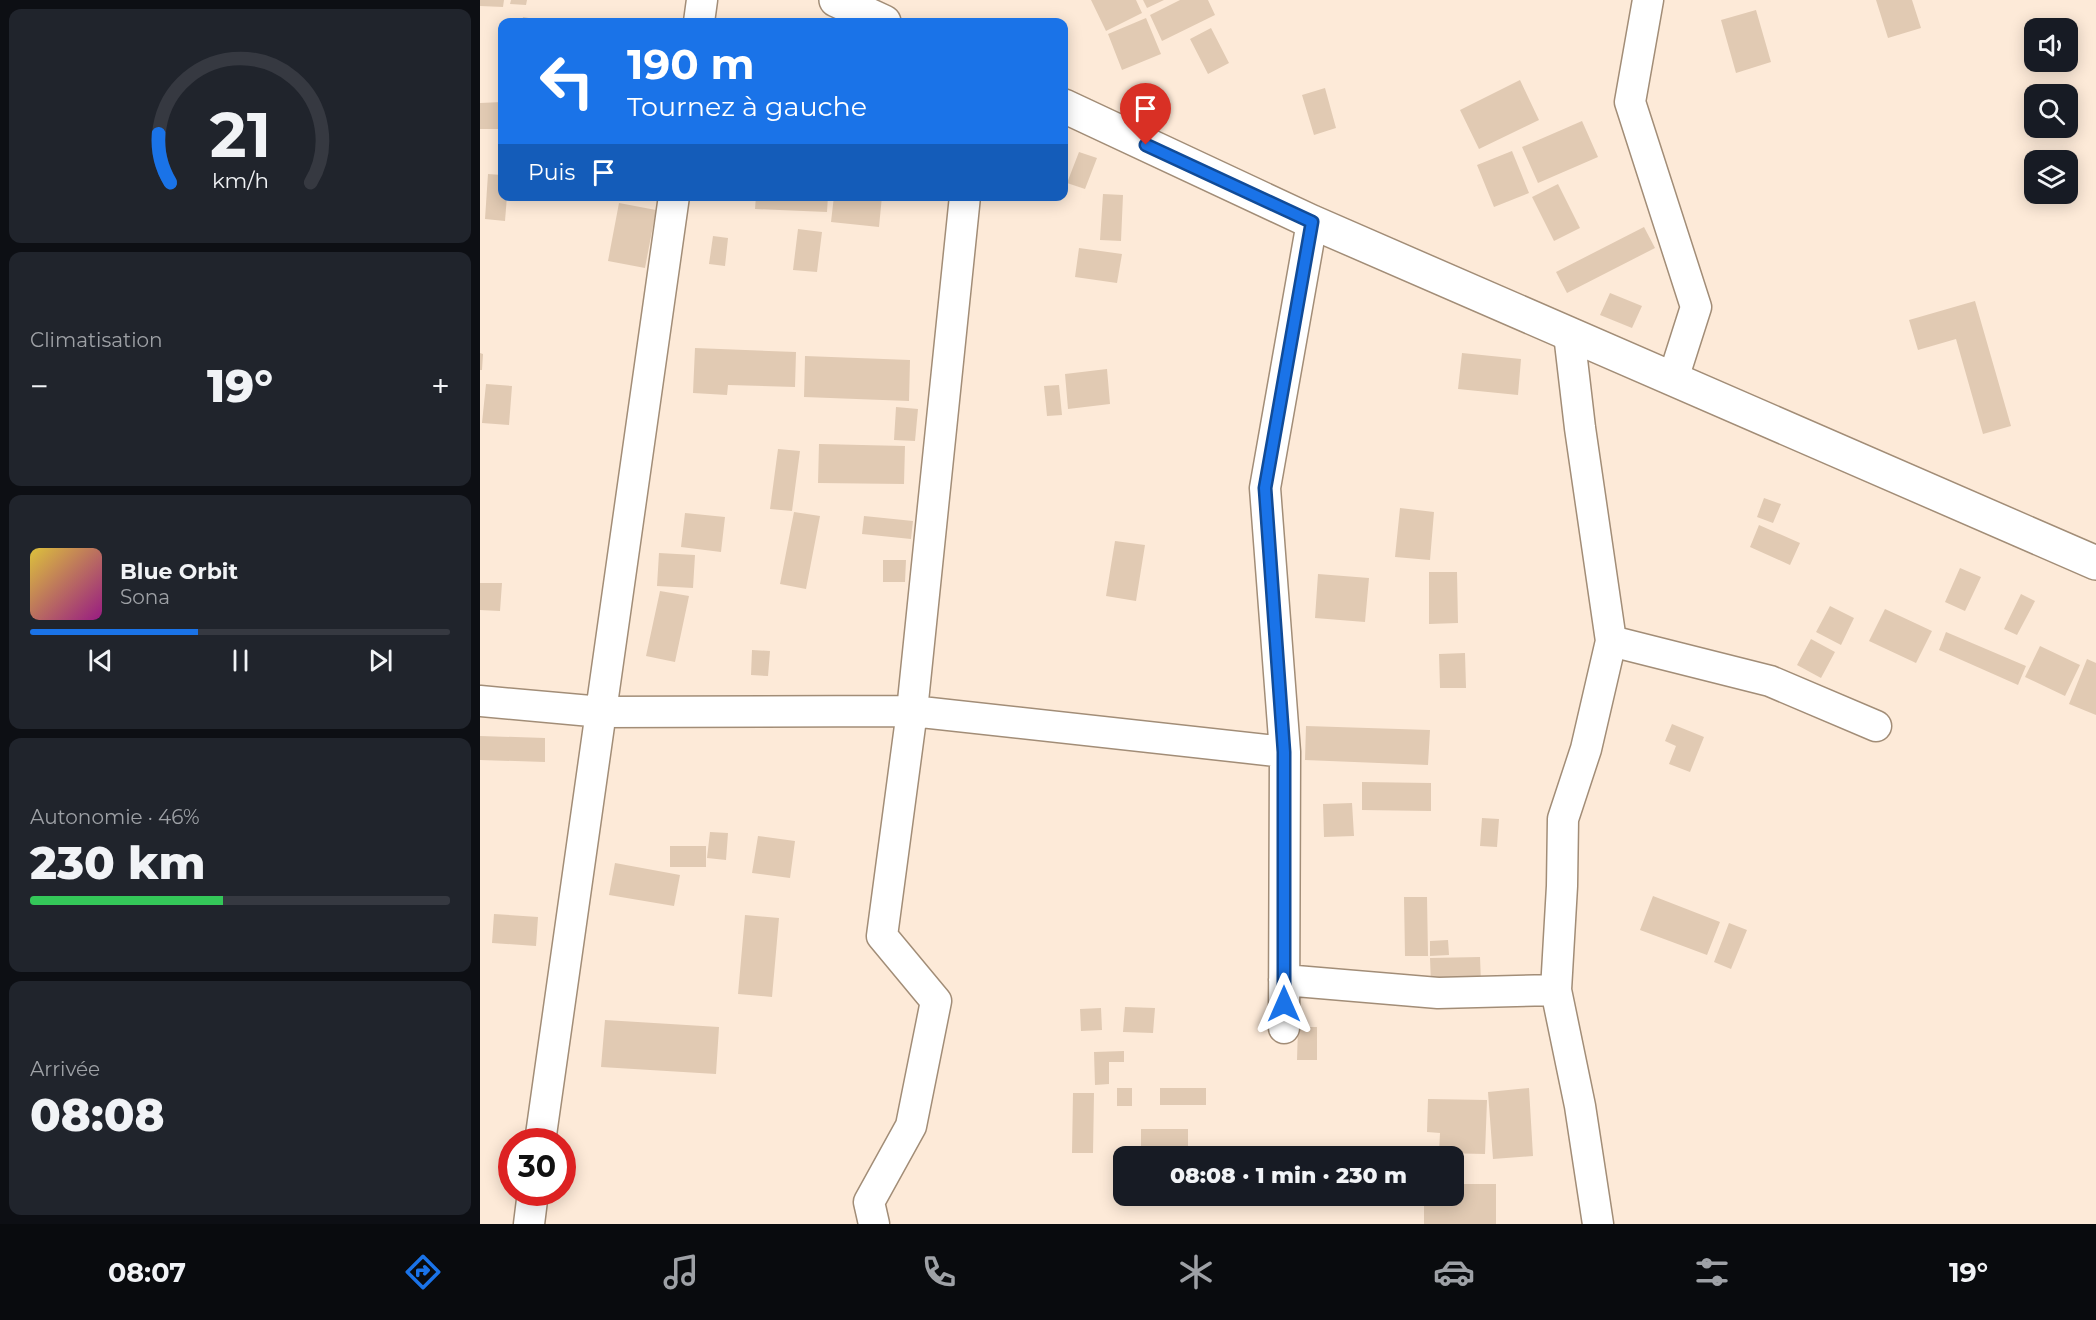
<!DOCTYPE html>
<html lang="fr">
<head>
<meta charset="utf-8">
<style>
	:root { --surface:#171b24; --page:#20242c; --text:#f1f3f6; --muted:#9ea1a6; --line:#363941; --accent:#1a73e8 }
	body { margin:0; font-family:Montserrat,sans-serif; background:var(--page); color:var(--text); height:100vh; display:flex; flex-direction:column; font-size:22px; white-space:nowrap }
	* { box-sizing:border-box; margin:0 }
	p { font-size:20px; color:var(--muted) }
	.icon { flex:none; width:33px; height:33px; fill:none; stroke:currentColor; stroke-width:2; stroke-linecap:round; stroke-linejoin:round }
	.map { position:relative; flex:1; overflow:hidden }
	.side { display:flex; flex-direction:column; gap:9px; padding:9px; background:#0d0f14; width:480px }
	.side>* { flex:none }
	.top-card { position:absolute; left:18px; top:18px; width:570px; height:183px; border-radius:12px; box-shadow:0 3px 15px #0003; background:#1a73e8; color:#fff; overflow:hidden }
	.buttons { position:absolute; left:1544px; top:18px; display:grid; gap:12px }
	.buttons a { display:grid; place-items:center; width:54px; height:54px; border-radius:12px; background:var(--surface); box-shadow:0 3px 15px #0003; font-size:30px }
	.speed { position:absolute; left:18px; top:1128px; display:flex; gap:12px; font-size:30px; font-weight:700; text-align:center }
	.speed>* { display:grid; place-content:center; width:78px; height:78px; border-radius:50%; background:var(--surface); box-shadow:0 3px 15px #0003; line-height:1 }
	.speed .limit { border:9px solid #d22; background:#fff; color:#111 }
	.pin { position:absolute; display:grid; place-items:center; width:51px; height:51px; color:#fff; margin:-62px -26px; border-radius:50% 50% 50% 0; rotate:-45deg; box-shadow:0 0 6px #0007 }
	.pin .icon { rotate:45deg }
	.me { position:absolute; width:66px; margin:-33px; rotate:0deg; stroke-linejoin:round; filter:drop-shadow(0 0 4px #0008) }
	.turn { display:flex; align-items:center; gap:21px; height:126px; padding:0 30px; font-size:27px }
	.turn .icon { width:78px; height:78px; stroke-width:2.5 }
	.turn b { display:block; font-size:42px; line-height:51px }
	.then { display:flex; align-items:center; height:57px; padding:0 30px; background:#0003; gap:12px; font-size:22px }
	.big { font-size:45px; font-weight:800; line-height:1.1 }
	.side .tile { flex:1; display:flex; flex-direction:column; justify-content:center; gap:9px; min-width:0; padding:0 21px; border-radius:12px; background:var(--page) }
	.side .dial { align-items:center; gap:0 }
	.dial svg { height:156px; overflow:visible; fill:none; stroke:var(--line); stroke-width:7; stroke-linecap:round; text-anchor:middle }
	.dial text { fill:var(--text); stroke:none }
	.song { display:flex; align-items:center; gap:18px }
	.cover { width:72px; height:72px; border-radius:9px; background:linear-gradient(135deg,hsl(50 70% 55%),hsl(310 70% 35%)) }
	.played { height:6px; border-radius:3px; background:linear-gradient(90deg,var(--accent) 40%,var(--line) 40%) }
	.keys { display:flex; justify-content:space-around; direction:ltr }
	.heat { display:flex; justify-content:space-between; align-items:center; font-size:33px; direction:ltr }
	.charge { height:9px; border-radius:4px; background:linear-gradient(90deg,#34c759 46%,var(--line) 0) }
	.trip { position:absolute; left:633px; top:1146px; width:351px; height:60px; border-radius:12px; background:var(--surface); box-shadow:0 3px 15px #0003; font-weight:800; line-height:60px; text-align:center }
	.menu { display:flex; height:96px; justify-content:space-around; align-items:center; background:#090b0e; color:var(--muted) }
	.menu .icon { width:42px; height:42px }
	.menu .on { color:var(--accent) }
	.menu b { font-size:27px; color:var(--text) }
	main { display:flex; flex:1; min-height:0 }
	.map>svg:first-child { display:block }
	.building { fill:#e1cab3 }
	.lines { fill:none; stroke-linecap:round; stroke-linejoin:round }
	.minor-casing { stroke:#a28d77; stroke-width:33 }
	.tertiary-casing { stroke:#a28d77; stroke-width:36 }
	.minor { stroke:#fff; stroke-width:30 }
	.tertiary { stroke:#fff; stroke-width:33 }
	.route-casing { stroke:#114b97; stroke-width:15 }
	.route { stroke:#1a73e8; stroke-width:10 }
</style>
</head>
<body>
<main>
<section class="side">
<div class="tile dial"><svg viewBox="0 0 100 80">
<path d="M14 69A42 42 0 1 1 86 69"/>
<path d="M14 69A42 42 0 0 1 8 44" stroke="#1a73e8"/>
<text x="50" y="56" font-size="32" font-weight="700">21</text>
<text x="50" y="72" font-size="11">km/h</text>
</svg></div>
<div class="tile"><p>Climatisation</p>
<div class="heat"><a>−</a><b class="big">19°</b><a>+</a></div>
</div>
<div class="tile">
<div class="song"><i class="cover"></i><div><b>Blue Orbit</b><p>Sona</p></div></div>
<div class="played"></div>
<div class="keys"><svg class="icon" aria-label="previous" viewBox="0 0 24 24"><path d="M18 5L8 12l10 7zM5 5v14"/></svg><svg class="icon" aria-label="pause" viewBox="0 0 24 24"><path d="M8 5v14M16 5v14"/></svg><svg class="icon" aria-label="next" viewBox="0 0 24 24"><path d="M6 5l10 7-10 7zM19 5v14"/></svg></div>
</div>
<div class="tile"><p>Autonomie · 46%</p><b class="big">230 km</b><div class="charge"></div></div>
<div class="tile"><p>Arrivée</p><b class="big">08:08</b></div>
</section>
<div class="map">
<svg width="1616" height="1224" viewBox="0 0 1616 1224">
	<rect width="100%" height="100%" fill="#fdead8"/>
	<!-- building -->
	<path class="building" d="M0 0H24L23 7 0 6Z
		M31 0H47L46 5 30 4Z
		M611 0H656L662 13 626 31Z
		M663 0H684L667 8Z
		M700 0H728L735 15 682 41 670 15Z
		M1396 0H1432L1441 28 1408 38Z
		M1276 10 1291 62 1256 73 1241 20Z
		M43 17 66 21V22H42Z
		M666 18 681 54 642 70 628 34Z
		M731 28 749 63 728 74 710 39Z
		M1040 80 1059 120 999 149 980 110Z
		M845 88 856 128 834 135 822 95Z
		M22 102V129H0V103Z
		M1102 121 1118 157 1058 183 1042 147Z
		M1032 151 1049 193 1014 207 997 165Z
		M599 152 617 158 605 189 587 183Z
		M8 174 22 175V196H27L25 221 5 219Z
		M1078 184 1100 228 1074 241 1052 197Z
		M623 194 643 195 641 241 620 240Z
		M276 196H348L347 212 275 209Z
		M354 196H402L399 227 351 222Z
		M139 203 176 210 165 268 128 261Z
		M1164 227 1175 248 1087 293 1076 272Z
		M318 229 342 232 337 272 313 270Z
		M233 236 248 238 245 266 229 264Z
		M599 248 642 254 637 283 595 277Z
		M1130 293 1162 306 1152 328 1120 315Z
		M1495 301 1531 426 1503 434 1476 339 1438 350 1429 320Z
		M215 348 316 352 315 387 248 385 247 395 213 393Z
		M0 353 3 354 2 370H0Z
		M982 353 1041 359 1038 395 978 389Z
		M325 356 430 360 429 401 324 397Z
		M627 369 630 404 588 409 585 374Z
		M6 384 32 386 29 425 2 423Z
		M579 385 582 415 567 416 564 386Z
		M416 407 438 409 435 441 414 440Z
		M339 444 425 446 424 484 338 483Z
		M298 449 320 451 312 511 290 509Z
		M1284 498 1301 504 1293 523 1277 517Z
		M920 508 954 512 950 560 915 557Z
		M314 512 340 516 326 589 300 584Z
		M205 513 245 517 241 552 201 547Z
		M384 516 433 521 431 539 382 534Z
		M1279 525 1320 543 1310 565 1270 547Z
		M635 541 665 545 656 601 626 596Z
		M179 553 215 555 213 588 177 586Z
		M403 560H426L425 582H403Z
		M1480 568 1501 577 1485 611 1465 602Z
		M949 572H977L978 623 949 624Z
		M838 574 889 578 885 622 835 618Z
		M0 583H22L20 611 0 610Z
		M180 591 209 596 195 662 166 656Z
		M1541 594 1555 601 1537 635 1524 629Z
		M1350 606 1374 618 1361 645 1336 632Z
		M1405 609 1452 631 1436 663 1389 641Z
		M1466 632 1546 666 1538 685 1459 650Z
		M1331 639 1355 652 1341 678 1317 665Z
		M1560 646 1600 665 1585 696 1545 677Z
		M272 650 290 651 288 676 271 675Z
		M985 653 986 688H960L959 654Z
		M1607 659 1616 663V715L1589 704Z
		M1192 724 1224 737 1210 772 1189 764 1196 746 1185 741Z
		M826 726 950 730 948 765 825 760Z
		M0 736 65 738V762L0 760Z
		M882 782 951 783V811L882 810Z
		M872 803 874 836 844 837 843 804Z
		M1002 818 1019 819 1017 847 1000 846Z
		M230 832 248 833 246 860 227 858Z
		M278 836 315 841 310 878 272 873Z
		M190 846H226V867H190Z
		M135 863 200 875 194 906 129 895Z
		M1173 896 1240 922 1227 955 1160 930Z
		M924 897H947L948 956H925Z
		M14 914 58 917 56 946 12 943Z
		M265 915 299 918 292 997 258 994Z
		M1249 923 1267 930 1251 969 1234 962Z
		M968 940 969 955 950 956V941Z
		M1000 957 1001 983 951 984 950 958Z
		M645 1007 675 1008 673 1033 643 1032Z
		M621 1008 622 1030 601 1031 600 1009Z
		M125 1020 239 1027 236 1074 121 1067Z
		M818 1027H837V1060H817Z
		M644 1051V1062H629V1084L615 1085 614 1052Z
		M637 1088H652V1106H637Z
		M680 1088H726V1105H680Z
		M1049 1088 1053 1156 1013 1159 1008 1092Z
		M593 1093H614L613 1153H592Z
		M948 1099 1007 1100 1005 1154 959 1153 960 1133 947 1132Z
		M661 1129H708V1148L661 1149Z
		M974 1184H1016V1224H944V1196H974Z"/>
	<g class="lines">
		<!-- minor casing -->
		<g class="minor-casing">
			<path id="minor" d="M1168 0 1150 102 1216 307 1193 379
				M219 22 222 0
				M1089 334 1100 428 1131 641 1106 749 1083 819 1082 886 1076 990 1100 1106 1118 1224
				M1131 641 1290 681 1396 726
				M0 701 122 712 432 711 805 752
				M804 980 958 993 1076 990
				M804 1028 805 752 785 488 832 222
				M60 1142 194 196
				M49 1224 53 1192
				M394 1224 389 1202 431 1126 456 1001 402 936 432 711 485 196"/>
		</g>
		<!-- tertiary casing -->
		<g class="tertiary-casing">
			<path id="tertiary" d="M356 0 404 22
				M584 106 832 222 1616 563"/>
		</g>
		<!-- minor -->
		<use href="#minor" class="minor"/>
		<!-- tertiary -->
		<use href="#tertiary" class="tertiary"/>
	</g>
	<g class="lines">
		<!-- route casing -->
		<g class="route-casing">
			<path id="route" d="M666 145 832 222 785 488 804 752V1004"/>
		</g>
		<!-- route -->
		<use href="#route" class="route"/>
	</g>
</svg>
<div class="buttons">
<a><svg class="icon" aria-label="sound" viewBox="0 0 24 24"><path d="M4 9h4l5-4v14l-5-4H4zM17 9q2 3 0 6"/></svg></a>
<a><svg class="icon" aria-label="search" viewBox="0 0 24 24"><circle cx="10" cy="10" r="6"/><path d="M15 15l6 6"/></svg></a>
<a><svg class="icon" aria-label="layers" viewBox="0 0 24 24"><path d="M12 4l9 5-9 5-9-5zM3 14l9 5 9-5"/></svg></a>
</div>
<div class="speed"><div class="limit">30</div></div>
<div class="pin" style="left:666px;top:145px;background:#d93025"><svg class="icon" aria-label="arrive" viewBox="0 0 24 24"><path d="M6 21V4h12l-3 4 3 4H6"/></svg></div>
<svg class="me" style="left:804px;top:1004px" viewBox="-20 -20 40 40"><path d="M0-17L14 15 0 8-14 15z" fill="#1a73e8" stroke="#fff" stroke-width="4"/></svg>
<div class="trip">08:08 · 1 min · 230 m</div>
<div class="top-card">
<div class="turn"><svg class="icon" aria-label="left" viewBox="0 0 24 24"><path d="M17 20v-9H6M10 6l-5 5 5 5"/></svg><div><b>190 m</b>Tournez à gauche</div></div>
<div class="then">Puis<svg class="icon" aria-label="arrive" viewBox="0 0 24 24"><path d="M6 21V4h12l-3 4 3 4H6"/></svg></div>
</div>
</div>
</main>
<nav class="menu">
<b>08:07</b>
<svg class="icon on" aria-label="directions" viewBox="0 0 24 24"><path d="M12 3l9 9-9 9-9-9zM9 14v-3h6M13 9l2 2-2 2"/></svg>
<svg class="icon" aria-label="music" viewBox="0 0 24 24"><path d="M9 18V5l10-2v13"/><circle cx="6" cy="18" r="3"/><circle cx="16" cy="16" r="3"/></svg>
<svg class="icon" aria-label="phone" viewBox="0 0 24 24"><path d="M5 4h4l2 5-3 2q2 4 5 5l2-3 5 2v4C11 20 4 13 5 4z"/></svg>
<svg class="icon" aria-label="climate" viewBox="0 0 24 24"><path d="M12 3v18M4 7l16 10M4 17L20 7"/></svg>
<svg class="icon" aria-label="car" viewBox="0 0 24 24"><path d="M5 17H2v-5l4-1 3-4h7l3 4 3 1v5h-3M9 17h6M6 11h13"/><circle cx="7" cy="17" r="2"/><circle cx="17" cy="17" r="2"/></svg>
<svg class="icon" aria-label="filters" viewBox="0 0 24 24"><path d="M4 7h16M4 17h16"/><circle cx="9" cy="7" r="2"/><circle cx="15" cy="17" r="2"/></svg>
<b>19°</b>
</nav>
</body>
</html>
